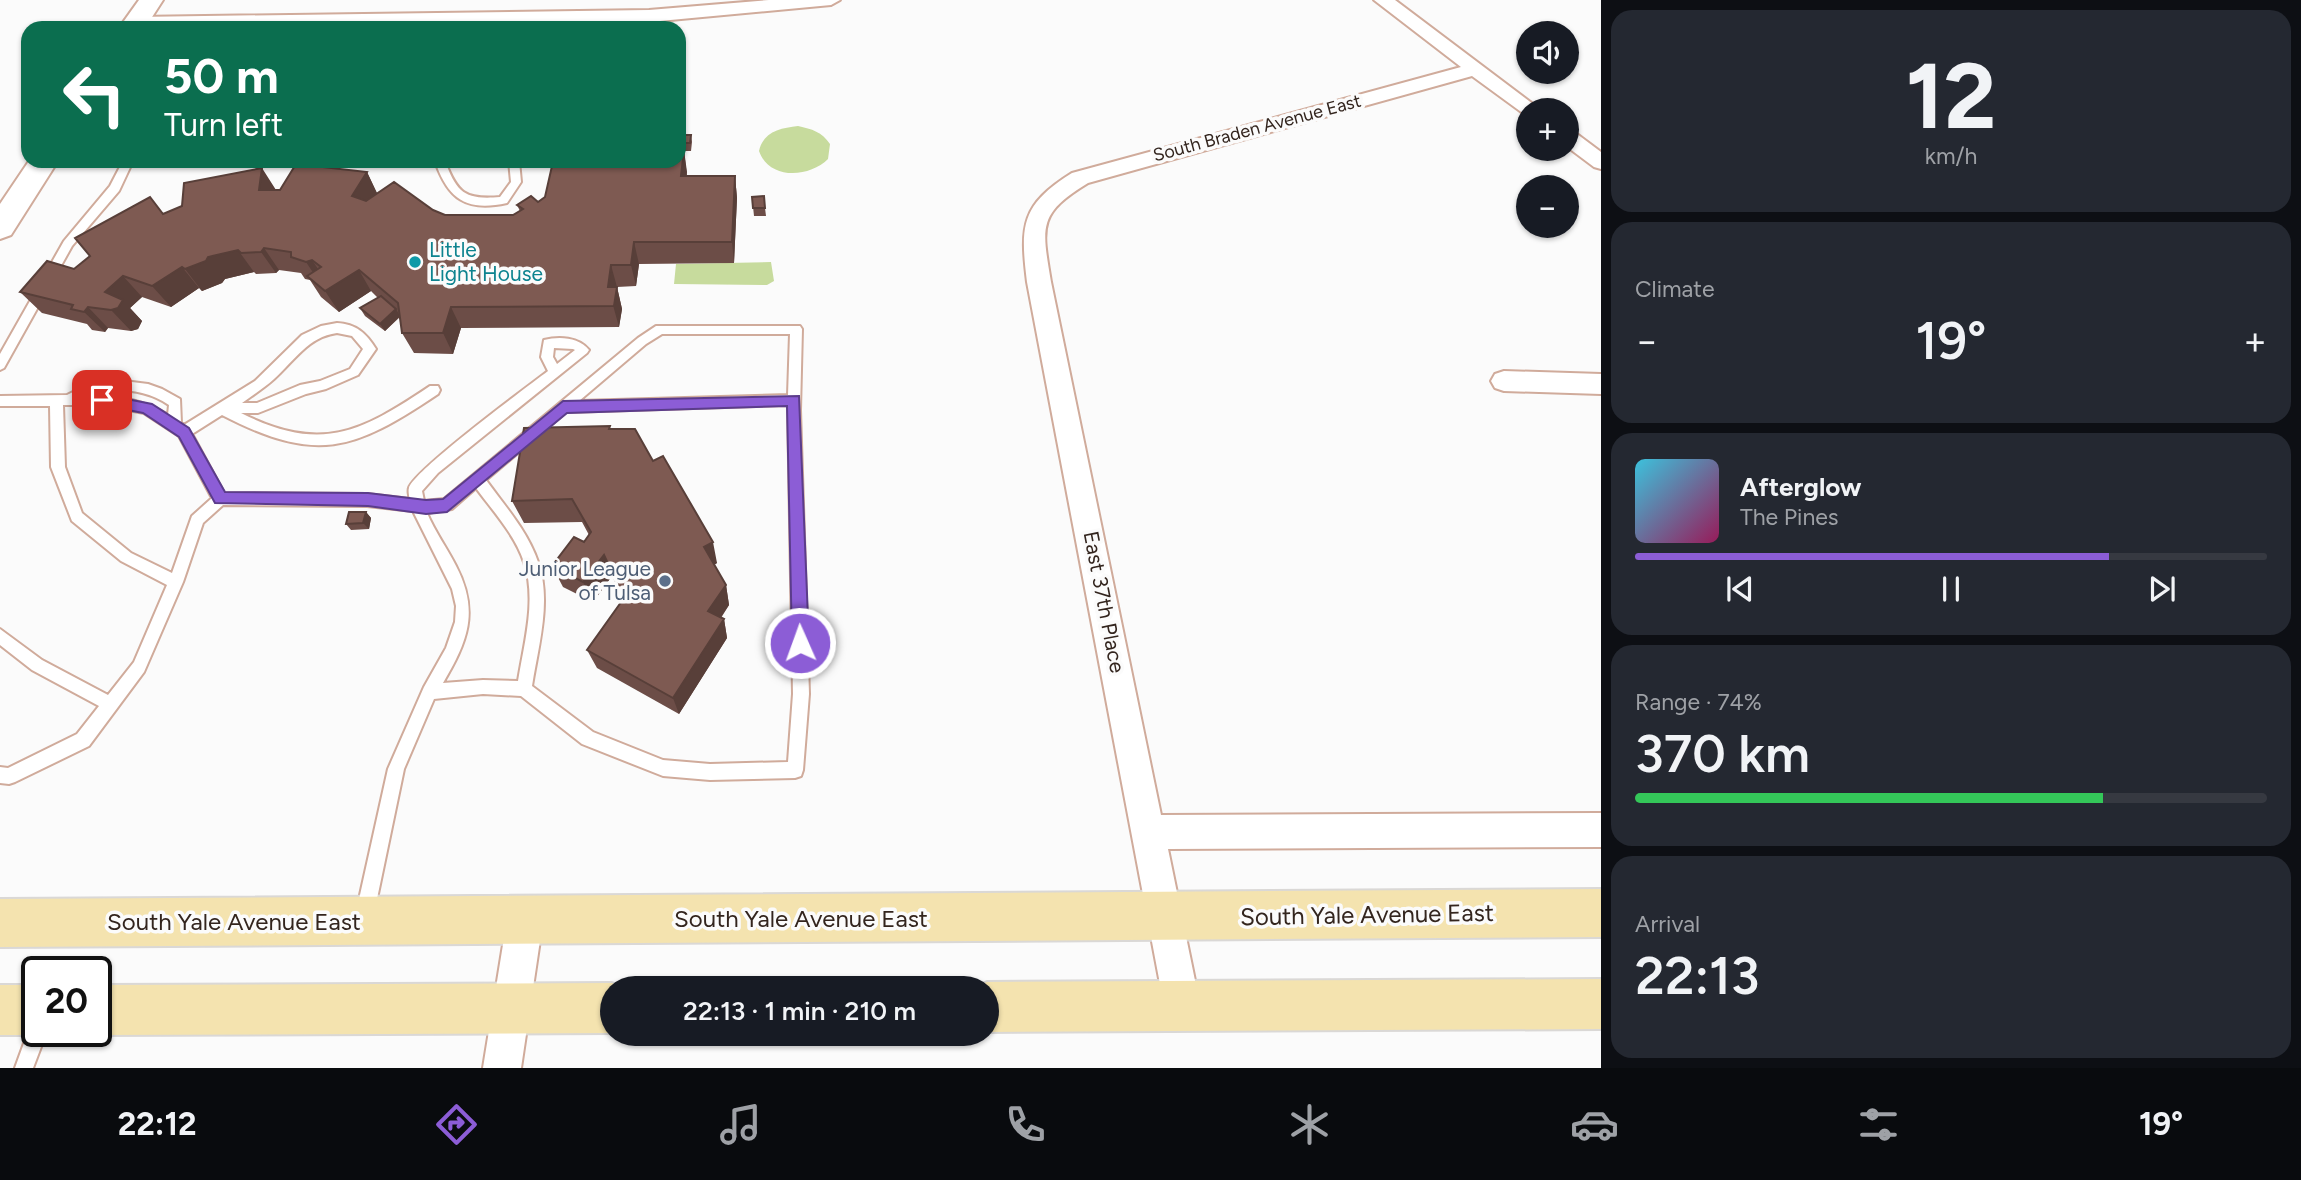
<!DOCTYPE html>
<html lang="en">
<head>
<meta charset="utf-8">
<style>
	:root { --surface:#171b24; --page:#242831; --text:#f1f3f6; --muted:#9ea1a6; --line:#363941; --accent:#8c5dd6 }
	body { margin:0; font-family:Figtree,sans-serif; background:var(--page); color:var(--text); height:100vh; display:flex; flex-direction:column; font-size:26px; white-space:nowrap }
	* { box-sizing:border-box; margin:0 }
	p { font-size:23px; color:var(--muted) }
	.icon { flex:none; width:38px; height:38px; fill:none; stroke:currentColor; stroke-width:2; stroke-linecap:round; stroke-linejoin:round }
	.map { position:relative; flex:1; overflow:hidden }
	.panel { display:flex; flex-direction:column; gap:10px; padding:10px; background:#0d0f14; width:700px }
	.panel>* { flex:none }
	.banner { position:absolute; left:21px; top:21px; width:665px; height:147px; border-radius:21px; box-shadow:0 2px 5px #0004; background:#0b6e4f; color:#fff; overflow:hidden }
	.controls { position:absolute; left:1516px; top:21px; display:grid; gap:14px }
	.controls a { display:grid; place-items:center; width:63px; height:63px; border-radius:50%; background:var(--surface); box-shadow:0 2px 5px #0004; font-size:35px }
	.speed { position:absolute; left:21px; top:956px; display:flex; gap:14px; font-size:35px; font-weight:700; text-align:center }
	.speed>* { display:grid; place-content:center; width:91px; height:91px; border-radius:50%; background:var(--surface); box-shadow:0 2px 5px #0004; line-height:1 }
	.speed .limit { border:4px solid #111; border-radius:10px; background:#fff; color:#111 }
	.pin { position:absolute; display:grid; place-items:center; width:60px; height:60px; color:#fff; margin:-30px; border-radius:14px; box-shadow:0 4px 10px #0006 }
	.me { position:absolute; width:77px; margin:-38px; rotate:358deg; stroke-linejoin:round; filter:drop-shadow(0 0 5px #0008) }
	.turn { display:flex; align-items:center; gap:24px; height:147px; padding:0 28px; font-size:32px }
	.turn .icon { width:91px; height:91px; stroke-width:2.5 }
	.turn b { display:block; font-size:49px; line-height:60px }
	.big { font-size:52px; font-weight:600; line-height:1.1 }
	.panel .tile { flex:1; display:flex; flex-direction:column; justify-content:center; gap:10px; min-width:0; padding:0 24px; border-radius:21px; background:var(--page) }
	.panel .dial { align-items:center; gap:0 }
	.dial b { font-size:91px; line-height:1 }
	.song { display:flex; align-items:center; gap:21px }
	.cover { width:84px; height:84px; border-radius:10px; background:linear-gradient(135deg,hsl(190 70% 55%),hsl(330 70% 35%)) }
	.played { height:7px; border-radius:4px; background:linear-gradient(90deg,var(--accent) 75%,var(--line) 75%) }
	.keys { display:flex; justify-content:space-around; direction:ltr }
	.heat { display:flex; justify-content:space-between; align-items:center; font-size:38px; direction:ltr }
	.charge { height:10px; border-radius:5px; background:linear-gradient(90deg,#34c759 74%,var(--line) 0) }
	.trip { position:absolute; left:600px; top:976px; width:399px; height:70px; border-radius:35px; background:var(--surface); box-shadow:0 2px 5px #0004; font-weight:600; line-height:70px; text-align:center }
	.tabs { display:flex; height:112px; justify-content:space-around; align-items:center; background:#090b0e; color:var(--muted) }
	.tabs .icon { width:49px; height:49px }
	.tabs .active { color:var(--accent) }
	.tabs b { font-size:32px; color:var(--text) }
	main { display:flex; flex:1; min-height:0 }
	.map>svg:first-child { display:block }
	.green { fill:#c7db9d }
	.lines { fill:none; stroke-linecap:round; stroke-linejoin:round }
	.lane-casing { stroke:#d0ab9b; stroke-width:4 }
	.street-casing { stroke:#d0ab9b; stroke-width:4 }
	.secondary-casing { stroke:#d0ab9b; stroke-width:4 }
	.primary-casing { stroke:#dad8d6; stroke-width:4 }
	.lane { fill:#fff; fill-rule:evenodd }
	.street { fill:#fff; fill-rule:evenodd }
	.secondary { fill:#fff; fill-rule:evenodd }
	.primary { fill:#f4e3af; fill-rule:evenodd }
	.wall { fill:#6c4d47 }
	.shaded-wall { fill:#583f39 }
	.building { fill:#7e5a52; stroke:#583f39; stroke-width:2 }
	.route { fill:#8c5dd6; stroke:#5b3c8b; stroke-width:2 }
	.culture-dot { fill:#0f9aa8; stroke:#fbfbfb; stroke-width:2.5 }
	.service-dot { fill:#5c6f8a; stroke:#fbfbfb; stroke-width:2.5 }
	.labels { text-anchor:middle; stroke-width:7; stroke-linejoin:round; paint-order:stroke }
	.far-street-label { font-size:18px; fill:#33251e; stroke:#fbfbfb }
	.culture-label { font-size:21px; fill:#0d838f; stroke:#fbfbfb; text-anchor:start }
	.service-label { font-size:21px; fill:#4e5e75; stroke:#fbfbfb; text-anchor:end }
	.street-label { font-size:21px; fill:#33251e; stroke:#fbfbfb }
	.near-street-label { font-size:24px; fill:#33251e; stroke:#fbfbfb }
</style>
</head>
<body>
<main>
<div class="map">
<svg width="1601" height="1068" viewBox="0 0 1601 1068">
	<rect width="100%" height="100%" fill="#fbfbfb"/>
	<!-- green -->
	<path class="green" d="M798 126C812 129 822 132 830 144L828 159C809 178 769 180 759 151 763 132 780 128 798 126Z
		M771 262 774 281 767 285 674 284 676 264Z"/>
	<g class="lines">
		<!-- lane casing -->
		<g class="lane-casing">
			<path id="lane" d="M123 161H133L119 191 72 246 4 368 0 370V354L64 241 110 186Z
				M435 161H445C457 193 465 200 500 197L511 182 509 161H519L521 182 507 203C466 212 448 199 435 161Z
				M337 323C356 324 366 333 376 349L358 375 326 389 306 394 258 413H241C321 453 360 433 430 386H438L440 390 438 394C353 451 317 464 222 415L192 434 224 493 367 494 410 499C409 497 408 490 409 488 413 471 527 387 548 371L541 357 544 340C559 336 579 337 589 350L587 353 438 473 422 491 424 501 444 499 638 338 656 326H800L802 329 800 410 809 694 803 770 801 776 795 778 710 780 663 776 582 744 521 696 483 694 434 699 404 769 374 913 371 919 365 922 359 919 356 913 388 769 424 687 446 648 455 622 456 606 452 589 413 511 367 506 223 505 203 523 183 582 144 672 89 746 15 782 9 784 0 783V767L8 768 77 734 99 706 32 670 0 645V629L42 660 108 695 134 662 167 585 121 561 72 521 51 467 50 406H0V396L67 395 93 382 116 380 148 384 162 389 180 399 181 423 184 425 255 381 302 335 321 326ZM337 333 352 336 363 349 350 369 320 381 300 385 257 403H242C253 395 264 388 274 379 295 360 308 337 337 333ZM662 334H790L788 395 579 401 646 344ZM554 348 573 349 575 350 557 364 553 357ZM106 390C128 389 150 392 169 405L168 415C144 400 116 395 88 395ZM63 405H102L144 413 179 436 212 498 192 516 172 573 131 553 82 513 65 467ZM788 405 793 694 788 762 710 764 663 760 593 732 532 686C538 647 552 601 538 562 528 532 505 506 486 480L566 412ZM476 488C493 511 515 535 524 562 537 600 524 643 518 681L483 680 443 683C467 642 480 612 456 566 447 548 435 532 427 513L452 509Z
				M37 1022V1031H47L33 1068H15L31 1024Z"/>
		</g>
		<!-- street casing -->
		<g class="street-casing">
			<path id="street" d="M769 0H840L831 5 649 22 176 28H134L127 23 136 17 649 10Z
				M1374 0H1395L1541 110H1528V115L1524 114 1472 76 1088 183C1037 214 1042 227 1051 282L1161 815 1601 813V847L1168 849 1200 1005 1195 1018 1182 1023 1169 1018 1164 1005 1027 282C1020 225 1021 205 1072 173L1461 67Z
				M1566 130 1573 131 1601 152V169L1594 167 1566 146Z
				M1504 371 1601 374V394L1504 391 1495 388 1491 381 1495 374Z
				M525 902 537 908 543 920 521 1068H483L507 920 513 908Z"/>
		</g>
		<!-- secondary casing -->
		<g class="secondary-casing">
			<path id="secondary" d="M139 0H163L145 28H119Z
				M29 161H58L11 235 0 239V204Z"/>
		</g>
		<!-- primary casing -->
		<g class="primary-casing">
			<path id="primary" d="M1601 889V937L0 947V899Z
				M1601 979V1029L987 1032V989H970L987 982Z
				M612 983 627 989H612V1033L96 1035 85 1031H96V985Z
				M0 985H37V1031H48L37 1035H0Z"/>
		</g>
		<!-- lane -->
		<use href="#lane" class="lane"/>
		<!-- street -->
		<use href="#street" class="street"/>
		<!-- secondary -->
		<use href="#secondary" class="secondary"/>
		<!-- primary -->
		<use href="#primary" class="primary"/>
	</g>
	<!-- wall -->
	<path class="wall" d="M679 135H691L692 142 691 151H684L687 176H735L737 198 734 263 639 264 636 286 617 287 622 309 619 327 461 328 453 354 414 353 402 333 400 317 385 331 365 316 360 308 378 298 371 291 339 312 321 297 310 280 305 279 301 273 279 270 276 273 256 274 254 272 225 279 222 283 202 291 199 288 171 307 142 297 130 308 142 321 138 329 131 331 108 328 105 332 92 330 87 324 42 313 20 292 74 269 163 214 182 206 280 190 367 172 377 194 445 215H513L520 211 517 205 538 202 679 161Z
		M752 197 765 208 766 216H754Z
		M611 429 653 461 717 563 714 565 726 585 729 605 721 618 724 619 727 638 679 714 597 668 587 650 623 599 612 576 593 602 563 587 552 566 584 542 589 535 582 522 524 523 512 501Z
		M366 512 371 518 369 529 351 530 346 524Z"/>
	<!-- shaded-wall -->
	<path class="shaded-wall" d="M684 150 687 172 684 198 681 176Z
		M262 168 276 190H259Z
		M367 172 378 195 363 219 352 196Z
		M735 176 737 198 734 263 732 242Z
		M634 242 639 264 636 286 631 265Z
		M264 248 279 270 276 273 261 252Z
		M238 250 254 272 225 279 222 283 202 291 185 269 208 257Z
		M312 260 326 281 320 283 306 262Z
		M611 265 617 287 616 291 617 287 622 309 619 327 608 287Z
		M182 267 199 288 171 307 152 286Z
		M359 270 371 291 339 312 325 291Z
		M123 276 142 297 130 308 142 321 138 329 131 331 111 310 105 292Z
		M88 307 108 328 105 332 84 312Z
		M451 307 461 328 453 354 443 333Z
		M396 309 400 316 385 331 380 324Z
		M366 512 371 518 369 529 363 523Z
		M713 542 717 563 708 568 704 547Z
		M604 555 612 576 593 602 583 582Z
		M726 585 729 605 712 630 708 611Z
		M724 619 727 638 679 714 673 698Z"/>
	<!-- building -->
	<path class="building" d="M679 135H691L690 143H679Z
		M679 150H684L681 176H735L732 242H634L631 265H611L608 287H617L614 306 451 307 443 333H402L398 303 359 270 325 291 307 276 321 267 312 260 306 262 291 257V252L264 248 261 252 241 253 238 250 208 257 206 261 185 269 182 267 152 286 123 276 105 292 123 300 118 308 111 310 88 307 84 312 71 309 73 305 20 292 47 261 74 269 90 256 75 238 150 197 163 214 182 206 184 183 262 168 259 190H280L296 164 367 172 352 196 366 201 394 182 433 210 445 215H513L523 209 517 205 531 196 538 202 545 197 552 166H566L567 161H679Z
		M764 196 765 208H753L752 197Z
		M381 296 396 309 380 324 360 308Z
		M610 426 609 429H635L653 461 663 456 713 542 704 547 726 585 708 611 724 619 673 698 587 650 624 598 604 555 583 582 552 566 574 537 584 542 591 532 572 499 512 501 524 428Z
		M349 512H366L363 523 346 524Z"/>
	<!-- route -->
	<path class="route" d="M102 394 152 404 189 428 225 492 368 493 426 500 443 499 563 401 799 396 809 643 806 648 800 651 794 648 792 643 787 406 567 413 447 512 426 514 368 506 215 503 179 437 143 413 97 404 94 400Z"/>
	<!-- markers -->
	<circle class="culture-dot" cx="415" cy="262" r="7"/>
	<circle class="service-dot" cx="665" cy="581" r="7"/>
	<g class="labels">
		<!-- far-street labels -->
		<g class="far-street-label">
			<text transform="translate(1257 128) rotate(-15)" y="6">South Braden Avenue East</text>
		</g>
		<!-- culture labels -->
		<g class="culture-label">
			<text x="429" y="257">Little<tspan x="429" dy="24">Light House</tspan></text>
		</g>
		<!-- service labels -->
		<g class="service-label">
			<text x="651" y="576">Junior League<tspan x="651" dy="24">of Tulsa</tspan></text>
		</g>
		<!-- street labels -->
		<g class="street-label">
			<text transform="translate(1104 602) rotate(79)" y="7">East 37th Place</text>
		</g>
		<!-- near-street labels -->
		<g class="near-street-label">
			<text transform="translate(1367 915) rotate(-1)" y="8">South Yale Avenue East</text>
			<text x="801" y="927">South Yale Avenue East</text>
			<text x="234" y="930">South Yale Avenue East</text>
		</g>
	</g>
</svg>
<div class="controls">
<a><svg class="icon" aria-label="sound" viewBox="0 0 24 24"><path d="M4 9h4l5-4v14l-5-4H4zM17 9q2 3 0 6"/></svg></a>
<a>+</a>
<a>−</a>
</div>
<div class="speed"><div class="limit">20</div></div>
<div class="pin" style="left:102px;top:400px;background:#d93025"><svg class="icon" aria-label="arrive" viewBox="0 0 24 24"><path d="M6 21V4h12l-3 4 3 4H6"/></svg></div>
<svg class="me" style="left:800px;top:643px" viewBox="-20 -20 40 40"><circle r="17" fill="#8c5dd6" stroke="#fff" stroke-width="3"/><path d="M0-11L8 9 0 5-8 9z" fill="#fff"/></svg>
<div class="trip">22:13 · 1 min · 210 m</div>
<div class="banner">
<div class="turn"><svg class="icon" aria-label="left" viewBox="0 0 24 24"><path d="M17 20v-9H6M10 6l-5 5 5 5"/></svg><div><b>50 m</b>Turn left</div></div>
</div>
</div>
<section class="panel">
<div class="tile dial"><b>12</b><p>km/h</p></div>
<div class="tile"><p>Climate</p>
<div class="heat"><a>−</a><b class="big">19°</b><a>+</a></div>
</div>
<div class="tile">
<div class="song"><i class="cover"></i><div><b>Afterglow</b><p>The Pines</p></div></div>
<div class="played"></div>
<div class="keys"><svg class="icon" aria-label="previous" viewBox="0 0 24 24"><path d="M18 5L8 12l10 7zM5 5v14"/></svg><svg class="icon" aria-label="pause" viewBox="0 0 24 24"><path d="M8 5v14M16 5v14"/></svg><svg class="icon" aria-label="next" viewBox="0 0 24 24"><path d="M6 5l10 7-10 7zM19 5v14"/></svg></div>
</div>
<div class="tile"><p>Range · 74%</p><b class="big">370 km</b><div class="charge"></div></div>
<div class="tile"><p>Arrival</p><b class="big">22:13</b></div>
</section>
</main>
<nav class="tabs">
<b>22:12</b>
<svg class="icon active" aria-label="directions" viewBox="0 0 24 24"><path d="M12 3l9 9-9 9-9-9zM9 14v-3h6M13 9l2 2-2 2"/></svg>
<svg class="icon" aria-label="music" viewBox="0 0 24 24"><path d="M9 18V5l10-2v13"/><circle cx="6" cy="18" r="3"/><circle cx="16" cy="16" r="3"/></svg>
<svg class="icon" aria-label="phone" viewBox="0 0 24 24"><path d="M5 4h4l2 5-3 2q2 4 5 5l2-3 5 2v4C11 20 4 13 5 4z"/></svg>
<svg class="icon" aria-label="climate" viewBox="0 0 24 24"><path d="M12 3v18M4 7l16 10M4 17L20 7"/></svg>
<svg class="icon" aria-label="car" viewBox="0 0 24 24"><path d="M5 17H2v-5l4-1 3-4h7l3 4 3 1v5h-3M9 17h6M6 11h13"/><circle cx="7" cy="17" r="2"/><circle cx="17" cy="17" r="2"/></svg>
<svg class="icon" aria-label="filters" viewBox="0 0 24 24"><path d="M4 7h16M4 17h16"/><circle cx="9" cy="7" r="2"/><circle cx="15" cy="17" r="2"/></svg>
<b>19°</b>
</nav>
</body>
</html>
